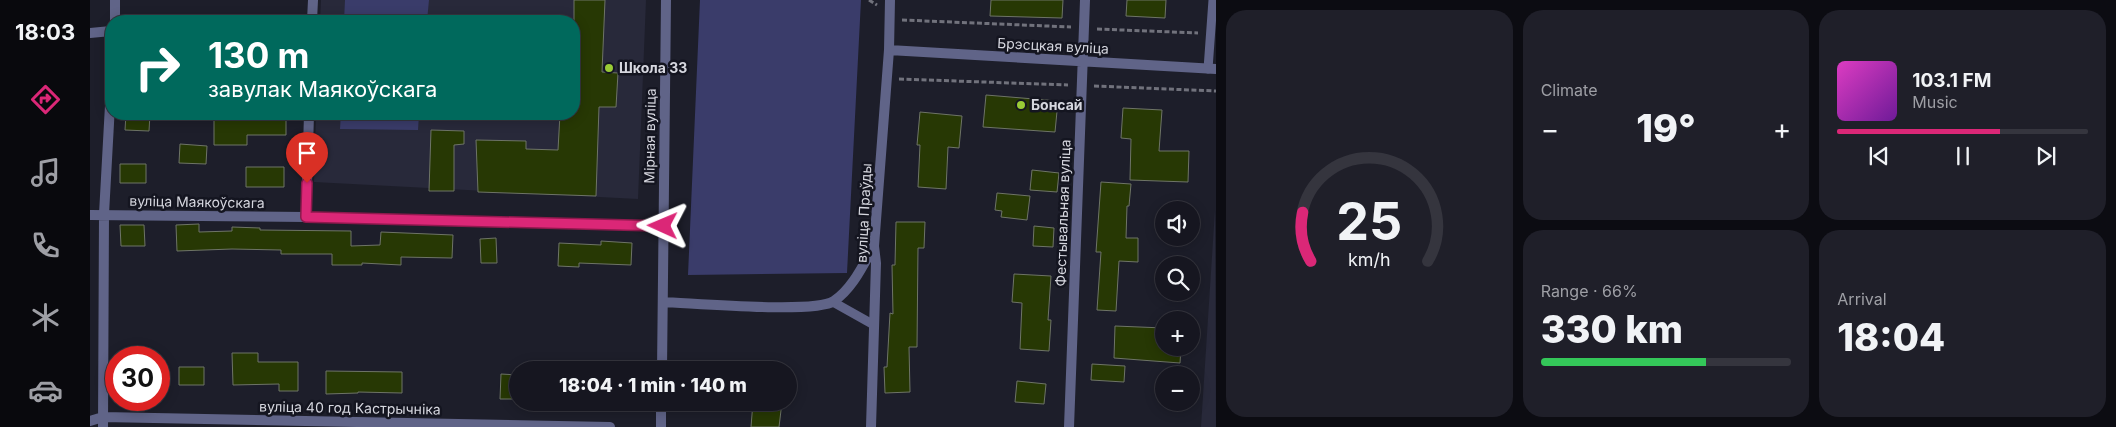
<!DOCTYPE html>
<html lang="en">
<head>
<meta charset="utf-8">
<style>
	:root { --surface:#161620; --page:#1f1f29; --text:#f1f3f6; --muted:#9e9fa5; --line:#35353e; --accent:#db2777 }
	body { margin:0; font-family:Inter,sans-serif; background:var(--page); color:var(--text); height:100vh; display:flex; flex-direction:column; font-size:19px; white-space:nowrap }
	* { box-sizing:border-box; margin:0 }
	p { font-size:16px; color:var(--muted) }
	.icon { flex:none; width:28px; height:28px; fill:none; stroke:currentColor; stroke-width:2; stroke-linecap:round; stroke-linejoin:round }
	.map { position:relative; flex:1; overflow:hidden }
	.sheet { display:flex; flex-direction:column; gap:10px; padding:10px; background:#0c0c12; width:900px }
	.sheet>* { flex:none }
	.guide { position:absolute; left:15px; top:15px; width:475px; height:105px; border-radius:20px; box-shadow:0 2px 12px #0003,0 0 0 1px var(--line); background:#00695c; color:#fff; overflow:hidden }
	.buttons { position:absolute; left:1065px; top:201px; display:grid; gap:10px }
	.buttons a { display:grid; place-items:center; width:45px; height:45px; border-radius:50%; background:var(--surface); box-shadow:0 2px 12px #0003,0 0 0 1px var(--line); font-size:25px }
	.speed { position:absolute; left:15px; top:346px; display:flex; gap:10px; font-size:25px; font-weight:700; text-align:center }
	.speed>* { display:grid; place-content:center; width:65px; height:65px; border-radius:50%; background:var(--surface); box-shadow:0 2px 12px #0003,0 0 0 1px var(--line); line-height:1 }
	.speed .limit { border:8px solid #d22; background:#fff; color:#111 }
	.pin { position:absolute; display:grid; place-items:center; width:42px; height:42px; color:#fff; margin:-51px -21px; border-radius:50% 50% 50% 0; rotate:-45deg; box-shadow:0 0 5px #0007 }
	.pin .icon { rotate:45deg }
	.me { position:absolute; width:55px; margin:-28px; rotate:271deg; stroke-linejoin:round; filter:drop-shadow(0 0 4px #0008) }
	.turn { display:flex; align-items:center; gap:18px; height:105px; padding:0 20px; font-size:22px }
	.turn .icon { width:65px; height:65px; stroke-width:2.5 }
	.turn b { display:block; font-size:35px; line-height:42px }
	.big { font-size:38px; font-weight:800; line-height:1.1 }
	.sheet .tile { flex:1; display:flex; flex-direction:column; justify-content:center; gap:8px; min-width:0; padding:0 18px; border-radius:20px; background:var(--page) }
	.sheet .dial { align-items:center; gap:0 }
	.dial svg { height:130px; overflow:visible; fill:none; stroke:var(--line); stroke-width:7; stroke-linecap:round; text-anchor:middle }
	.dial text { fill:var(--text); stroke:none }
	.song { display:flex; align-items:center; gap:15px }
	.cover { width:60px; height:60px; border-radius:8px; background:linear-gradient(135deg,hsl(310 70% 55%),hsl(280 70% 35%)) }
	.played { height:5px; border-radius:2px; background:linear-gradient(90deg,var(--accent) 65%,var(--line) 65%) }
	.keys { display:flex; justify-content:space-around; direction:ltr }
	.heat { display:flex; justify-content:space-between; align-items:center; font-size:28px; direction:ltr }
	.charge { height:8px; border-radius:4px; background:linear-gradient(90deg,#34c759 66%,var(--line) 0) }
	.sheet .tiles { flex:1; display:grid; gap:10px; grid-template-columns:repeat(3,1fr) }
	.tile:first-child { grid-row:span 2 }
	.trip { position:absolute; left:419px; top:361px; width:288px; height:50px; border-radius:25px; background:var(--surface); box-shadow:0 2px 12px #0003,0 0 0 1px var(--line); font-weight:800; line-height:50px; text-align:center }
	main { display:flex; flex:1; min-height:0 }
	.tabs { display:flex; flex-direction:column; width:90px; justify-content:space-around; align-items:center; background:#09090d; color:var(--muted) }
	.tabs .icon { width:35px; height:35px }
	.tabs .selected { color:var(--accent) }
	.tabs b { font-size:22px; color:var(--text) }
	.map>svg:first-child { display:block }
	.built { fill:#28293a }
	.green { fill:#3a3c6a }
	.building { fill:#273804; stroke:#6e7467 }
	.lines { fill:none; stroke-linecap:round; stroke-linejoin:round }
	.path { stroke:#71727c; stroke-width:3; stroke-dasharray:5 2.5; stroke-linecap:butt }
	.lane { stroke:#606488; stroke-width:9 }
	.street { stroke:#606488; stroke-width:10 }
	.route-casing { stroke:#8e194d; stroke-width:12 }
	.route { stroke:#db2777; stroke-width:9 }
	.poi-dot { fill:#99cb36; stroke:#141520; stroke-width:2 }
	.labels { text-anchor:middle; stroke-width:5; stroke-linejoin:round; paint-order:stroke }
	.street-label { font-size:14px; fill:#d6d7df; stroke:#141520 }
	.poi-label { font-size:14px; font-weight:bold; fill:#d6d7df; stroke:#141520; text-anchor:start }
</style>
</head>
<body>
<main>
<nav class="tabs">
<b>18:03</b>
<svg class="icon selected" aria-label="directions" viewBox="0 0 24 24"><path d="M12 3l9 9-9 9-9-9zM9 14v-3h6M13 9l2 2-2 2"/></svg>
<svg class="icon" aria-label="music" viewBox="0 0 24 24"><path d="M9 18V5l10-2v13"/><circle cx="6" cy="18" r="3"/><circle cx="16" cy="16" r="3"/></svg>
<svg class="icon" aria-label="phone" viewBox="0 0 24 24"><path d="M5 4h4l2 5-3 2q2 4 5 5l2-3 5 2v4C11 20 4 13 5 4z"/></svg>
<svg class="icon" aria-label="climate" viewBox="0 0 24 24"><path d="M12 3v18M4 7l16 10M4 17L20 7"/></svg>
<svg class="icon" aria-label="car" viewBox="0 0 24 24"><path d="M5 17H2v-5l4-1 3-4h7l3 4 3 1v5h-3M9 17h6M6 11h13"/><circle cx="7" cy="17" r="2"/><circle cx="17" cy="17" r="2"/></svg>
</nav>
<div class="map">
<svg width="1126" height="427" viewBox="0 0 1126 427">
	<rect width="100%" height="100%" fill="#1d1e2a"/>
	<!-- built -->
	<path class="built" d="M231 0H556L548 199 224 182 226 114H484V21H230Z
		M1125 210 1126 427H1111Z"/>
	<!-- green -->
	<path class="green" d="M255 0H339L337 21H254Z
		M610 0H771L757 273 598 275Z
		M251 114H329L328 130 250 129Z"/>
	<!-- building -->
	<path class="building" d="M484 0H515L512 72 528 73 526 107H509L506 196 388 192 386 140 436 141V149L468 150 470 114H484Z
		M901 0H973L972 18 900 16Z
		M1037 0H1076L1075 18 1036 16Z
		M896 95 968 101 965 132 893 127Z
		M1033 108 1072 110 1069 151H1099L1098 182 1040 180 1041 139 1031 138Z
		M830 112 872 116 869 148 858 147 856 189 828 187 830 145H827Z
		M36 114H60L59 131 35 130Z
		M124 114H196V135H157V145H124Z
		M341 130 374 131V144L364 145V191H339Z
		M90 144 117 146 116 164 89 163Z
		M30 164H56V183H30Z
		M156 167H194V187H156Z
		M942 170 969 173 967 192 940 190Z
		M1011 182 1041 184 1039 206H1037L1036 238H1048V262L1029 261 1026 311 1007 310 1011 252H1006Z
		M907 193 940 196 937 220 911 217 912 211 905 210Z
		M806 222H835L834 248H828L827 347H819L820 392 795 393 794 367H797L800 313 803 314 802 265H805Z
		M109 224V232L142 231V227L170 228V230L261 231V246L290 245 291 232 363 235 362 258 311 257V265L272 263V265H242V254H191V250L142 249 87 251 86 225Z
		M30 225H54L55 246H31Z
		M944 226 964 228 963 247 943 246Z
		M406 238 407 263H391L390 239Z
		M511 241 542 243 541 265 489 263V267L468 266 469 243 511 245Z
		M924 274 961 276 958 320H961L959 351 930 349 932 303 922 302Z
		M1025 326 1074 328V348H1091L1090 363 1024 358Z
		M142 353H168V362H208V391H189V384L143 385Z
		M1002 364 1035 366 1034 382 1001 380Z
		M89 367H114V385H89Z
		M236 371 312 372V393L268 392V393L236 394Z
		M411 374 428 375V399H410Z
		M927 381 956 384 954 404 925 402Z
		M663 402H692L689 427H661Z"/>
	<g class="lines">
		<!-- path -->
		<path class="path" d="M779 0 787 5
			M812 20 981 27
			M1007 29 1108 33
			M809 79 978 85
			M1004 86 1126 91"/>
		<!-- lane -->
		<path class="lane" d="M1118 69 1123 0
			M743 302 784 325"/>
		<!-- street -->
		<path class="street" d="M25 21V0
			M222 21 223 0
			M0 33 21 31
			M799 50 1126 69
			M0 215 216 217 573 226
			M216 217 219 114
			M573 302C603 303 725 314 744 301 763 288 773 265 784 246
			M572 370 576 0
			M0 421 13 417 520 427
			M13 427 14 214 21 87
			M571 427V402
			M781 427 786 263 784 246 799 50 800 0
			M979 427 995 0"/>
	</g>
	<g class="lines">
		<!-- route casing -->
		<g class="route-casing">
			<path id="route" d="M217 183 216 217 573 226"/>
		</g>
		<!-- route -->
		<use href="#route" class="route"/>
	</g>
	<!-- markers -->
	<g class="poi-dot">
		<circle cx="519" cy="68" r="5"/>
		<circle cx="931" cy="105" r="5"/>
	</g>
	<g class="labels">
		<!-- street labels -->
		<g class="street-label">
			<text transform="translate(963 46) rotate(3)" y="5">Брэсцкая вуліца</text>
			<text transform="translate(560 136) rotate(-89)" y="5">Мірная вуліца</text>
			<text transform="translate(107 202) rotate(1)" y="5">вуліца Маякоўскага</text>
			<text transform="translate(774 213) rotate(-87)" y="5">вуліца Праўды</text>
			<text transform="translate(973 213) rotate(-88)" y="5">Фестывальная вуліца</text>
			<text transform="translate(260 408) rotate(1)" y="5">вуліца 40 год Кастрычніка</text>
		</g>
		<!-- poi labels -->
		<g class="poi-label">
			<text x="529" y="73">Школа 33</text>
			<text x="941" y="110">Бонсай</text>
		</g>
	</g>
</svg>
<div class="buttons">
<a><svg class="icon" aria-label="sound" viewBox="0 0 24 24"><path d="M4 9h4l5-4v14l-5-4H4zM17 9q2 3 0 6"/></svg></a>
<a><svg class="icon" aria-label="search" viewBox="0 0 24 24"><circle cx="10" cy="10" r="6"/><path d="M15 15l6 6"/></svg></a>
<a>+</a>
<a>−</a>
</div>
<div class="speed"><div class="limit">30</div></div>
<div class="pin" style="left:217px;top:183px;background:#d93025"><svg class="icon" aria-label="arrive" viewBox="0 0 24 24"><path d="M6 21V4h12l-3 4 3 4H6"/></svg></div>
<svg class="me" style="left:573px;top:226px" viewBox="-20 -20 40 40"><path d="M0-17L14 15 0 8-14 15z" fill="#db2777" stroke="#fff" stroke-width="4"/></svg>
<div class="trip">18:04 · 1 min · 140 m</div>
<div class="guide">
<div class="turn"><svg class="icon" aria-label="right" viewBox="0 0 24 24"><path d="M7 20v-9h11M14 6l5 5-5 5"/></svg><div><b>130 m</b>завулак Маякоўскага</div></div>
</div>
</div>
<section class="sheet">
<div class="tiles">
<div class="tile dial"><svg viewBox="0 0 100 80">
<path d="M14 69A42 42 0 1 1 86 69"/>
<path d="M14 69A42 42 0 0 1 9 39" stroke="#db2777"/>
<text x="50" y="56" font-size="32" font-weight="700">25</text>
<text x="50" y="72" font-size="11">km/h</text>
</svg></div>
<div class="tile"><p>Climate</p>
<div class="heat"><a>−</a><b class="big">19°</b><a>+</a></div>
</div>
<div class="tile">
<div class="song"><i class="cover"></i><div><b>103.1 FM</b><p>Music</p></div></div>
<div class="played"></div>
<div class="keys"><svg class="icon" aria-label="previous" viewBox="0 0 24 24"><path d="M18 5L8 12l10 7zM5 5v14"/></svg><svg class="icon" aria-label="pause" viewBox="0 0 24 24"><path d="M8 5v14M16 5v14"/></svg><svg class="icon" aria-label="next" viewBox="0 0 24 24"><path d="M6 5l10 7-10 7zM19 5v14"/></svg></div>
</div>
<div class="tile"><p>Range · 66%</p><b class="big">330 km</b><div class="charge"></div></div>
<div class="tile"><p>Arrival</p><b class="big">18:04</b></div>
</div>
</section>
</main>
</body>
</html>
